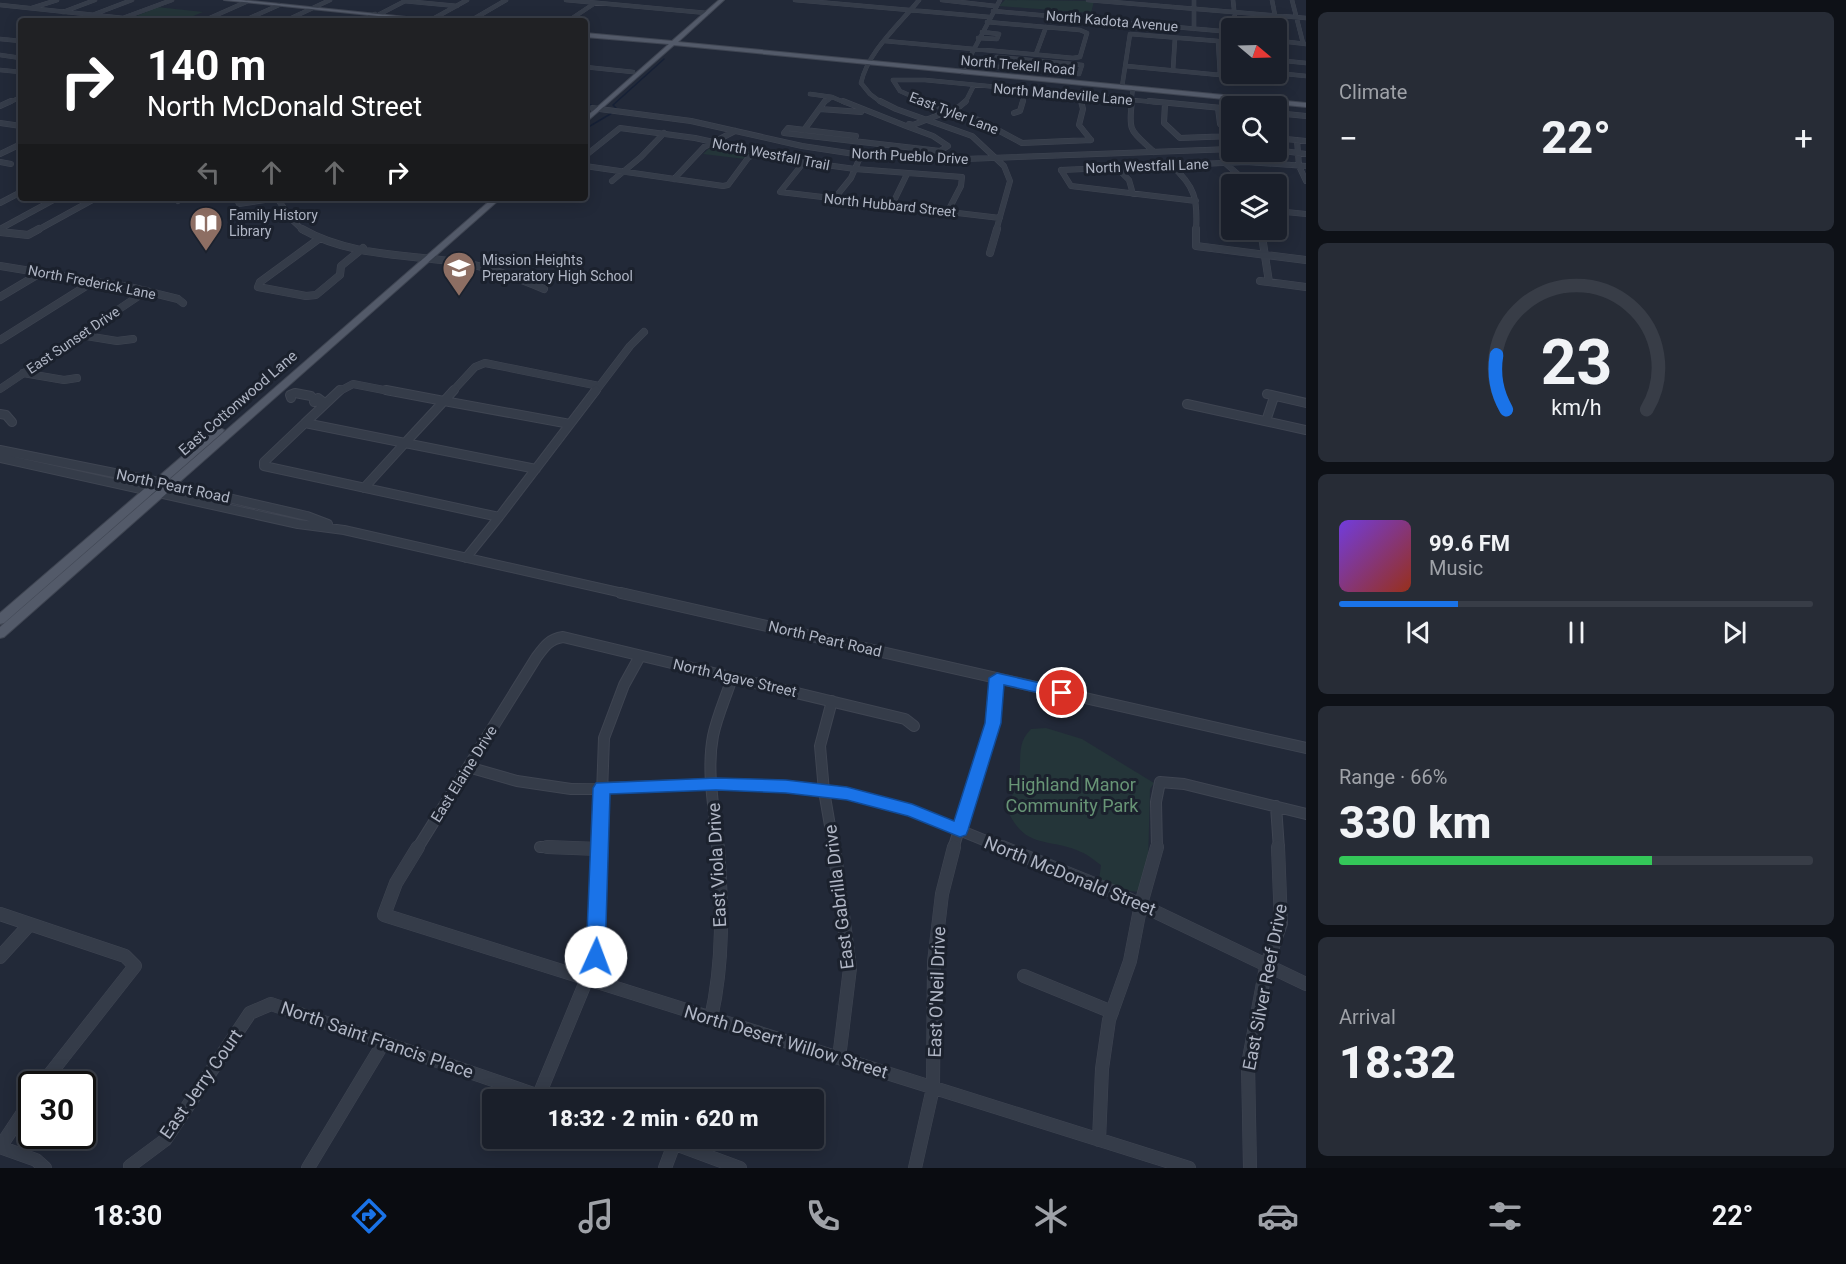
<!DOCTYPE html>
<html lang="en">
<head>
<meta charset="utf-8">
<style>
	:root { --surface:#1a1f2a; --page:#272c36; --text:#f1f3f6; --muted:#9fa2a8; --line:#383d47; --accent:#1a73e8 }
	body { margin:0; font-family:Roboto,sans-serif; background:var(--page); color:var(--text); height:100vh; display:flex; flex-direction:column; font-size:22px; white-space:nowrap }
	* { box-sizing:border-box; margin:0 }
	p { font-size:20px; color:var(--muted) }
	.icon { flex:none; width:33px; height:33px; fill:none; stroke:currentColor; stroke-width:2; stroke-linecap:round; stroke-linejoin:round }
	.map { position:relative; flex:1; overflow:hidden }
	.sheet { display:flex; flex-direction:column; gap:12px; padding:12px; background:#0e1117; width:540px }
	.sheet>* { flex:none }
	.guide { position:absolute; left:18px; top:18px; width:570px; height:183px; border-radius:6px; box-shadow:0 3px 15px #0003,0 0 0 2px var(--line); background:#202124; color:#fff; overflow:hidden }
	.needle { width:39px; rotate:109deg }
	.controls { position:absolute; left:1221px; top:18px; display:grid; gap:12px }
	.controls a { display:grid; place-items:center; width:66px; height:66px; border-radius:6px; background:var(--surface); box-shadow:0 3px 15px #0003,0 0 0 2px var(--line); font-size:30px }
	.speed { position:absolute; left:18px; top:1071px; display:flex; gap:12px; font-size:30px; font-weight:700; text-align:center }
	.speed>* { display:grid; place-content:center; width:78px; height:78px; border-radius:50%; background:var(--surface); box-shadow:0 3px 15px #0003,0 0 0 2px var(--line); line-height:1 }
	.speed .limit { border:3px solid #111; border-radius:9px; background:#fff; color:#111 }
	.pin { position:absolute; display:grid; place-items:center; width:51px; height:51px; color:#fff; margin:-26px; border:3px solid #fff; border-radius:50%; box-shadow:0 2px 6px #0007 }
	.me { position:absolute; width:66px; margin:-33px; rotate:2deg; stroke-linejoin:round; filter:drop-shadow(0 0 4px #0008) }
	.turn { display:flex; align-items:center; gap:21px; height:126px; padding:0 30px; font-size:27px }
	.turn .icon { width:78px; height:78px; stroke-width:2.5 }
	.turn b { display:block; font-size:42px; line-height:51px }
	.lanes { display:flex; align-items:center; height:57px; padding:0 30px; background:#0003; justify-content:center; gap:30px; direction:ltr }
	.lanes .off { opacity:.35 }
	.big { font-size:45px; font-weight:800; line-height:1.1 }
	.sheet .tile { flex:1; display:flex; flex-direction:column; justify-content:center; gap:9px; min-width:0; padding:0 21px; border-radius:9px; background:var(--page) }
	.sheet .dial { align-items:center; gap:0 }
	.dial svg { height:156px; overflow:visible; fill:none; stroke:var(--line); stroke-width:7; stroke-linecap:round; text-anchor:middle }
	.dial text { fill:var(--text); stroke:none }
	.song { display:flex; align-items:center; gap:18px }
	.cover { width:72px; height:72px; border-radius:9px; background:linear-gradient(135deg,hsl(260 70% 55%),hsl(10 70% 35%)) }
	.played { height:6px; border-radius:3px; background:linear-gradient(90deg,var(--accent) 25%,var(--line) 25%) }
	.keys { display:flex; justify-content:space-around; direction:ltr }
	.heat { display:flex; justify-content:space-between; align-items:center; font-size:33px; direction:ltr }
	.charge { height:9px; border-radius:4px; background:linear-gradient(90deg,#34c759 66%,var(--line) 0) }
	.trip { position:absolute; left:482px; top:1089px; width:342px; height:60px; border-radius:6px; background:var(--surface); box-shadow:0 3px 15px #0003,0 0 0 2px var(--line); font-weight:800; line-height:60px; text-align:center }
	.menu { display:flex; height:96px; justify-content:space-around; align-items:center; background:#0a0c11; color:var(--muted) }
	.menu .icon { width:42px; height:42px }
	.menu .active { color:var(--accent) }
	.menu b { font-size:27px; color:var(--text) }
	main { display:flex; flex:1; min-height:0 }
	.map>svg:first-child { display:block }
	.green { fill:#243539 }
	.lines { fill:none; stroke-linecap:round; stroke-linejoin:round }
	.stream { stroke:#162035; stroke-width:1.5 }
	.minor-far5-casing { stroke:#3f4552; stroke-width:4.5 }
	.minor-far4-casing { stroke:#3f4552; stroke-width:6 }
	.minor-far3-casing { stroke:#3f4552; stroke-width:8 }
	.minor-far2-casing { stroke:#3f4552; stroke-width:10 }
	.minor-far1-casing { stroke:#3f4552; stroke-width:12 }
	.minor-casing { stroke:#3f4552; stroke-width:14 }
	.major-casing { stroke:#3f4552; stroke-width:2 }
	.minor-far5 { stroke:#353c49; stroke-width:4 }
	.minor-far4 { stroke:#353c49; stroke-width:5 }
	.minor-far3 { stroke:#353c49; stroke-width:7 }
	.minor-far2 { stroke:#353c49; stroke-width:8 }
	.minor-far1 { stroke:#353c49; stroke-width:10 }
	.minor { stroke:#353c49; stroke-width:13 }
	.major { fill:#535a69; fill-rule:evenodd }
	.route { fill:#1a73e8; stroke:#114b97; stroke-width:1.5 }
	.labels { text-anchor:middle; stroke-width:6; stroke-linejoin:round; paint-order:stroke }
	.far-street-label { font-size:14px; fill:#b0b6c5; stroke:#1b212d }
	.far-poi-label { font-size:14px; fill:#b0b6c5; stroke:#1b212d; text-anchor:start }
	.street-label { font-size:15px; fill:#b0b6c5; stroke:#1b212d }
	.near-park-label { font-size:18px; fill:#689576; stroke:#1b212d }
	.near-street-label { font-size:18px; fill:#b0b6c5; stroke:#1b212d }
</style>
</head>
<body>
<main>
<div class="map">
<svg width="1306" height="1168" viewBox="0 0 1306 1168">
	<rect width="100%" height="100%" fill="#222938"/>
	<!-- green -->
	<path class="green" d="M1005 0 1094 1 1091 13 999 6Z
		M157 7 203 12 181 21 127 20Z
		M714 144 753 153 745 159 703 154Z
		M1046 728 1082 739 1154 783 1150 789 1148 864 1139 892 1129 891 1099 880 1101 865C1095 861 1089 855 1081 852 1049 837 1025 851 1007 809 1010 798 1017 788 1019 778 1022 758 1016 744 1031 729Z"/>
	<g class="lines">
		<!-- stream -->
		<path class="stream" d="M586 105H591
			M617 109 613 105 664 59
			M585 129 612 113"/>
		<!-- minor-far5 casing -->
		<g class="minor-far5-casing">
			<path id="minor-far5" d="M566 0 707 13
				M795 0 989 17
				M942 0 995 6
				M1088 0 1306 18
				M1194 0V29
				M1233 0 1236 28
				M1272 0 1279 36
				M1292 0 1303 43
				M404 1 457 6
				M0 5 123 18 172 0
				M32 8 57 0
				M993 11 1232 32
				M63 12 95 0
				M95 14 132 0
				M378 15 407 0
				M431 20 467 0
				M203 21 246 2
				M243 21 279 5
				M285 21 330 0
				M362 21 375 14
				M470 21 506 0
				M568 21 595 3
				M1276 36 1280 41 1306 44
				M978 38 997 39 999 34 982 32
				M0 39 21 41
				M885 41 1073 58 1080 57 1087 33 1080 30 987 22
				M1036 54 1046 27
				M0 55 21 58
				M997 57 1082 65 1079 74 993 66Z
				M968 59 995 61
				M1276 60 1306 63
				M585 67 633 72
				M0 70 21 72
				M1173 70 1175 38
				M962 72 1000 0
				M1276 73 1306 76
				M1122 87 1130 34 1218 41 1220 75 1126 66
				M810 94 832 97
				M1080 95 1082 103
				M8 103 21 97
				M824 103 832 97 846 103
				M882 103 870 94 861 83C868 51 899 25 919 0
				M927 103 900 91 893 80H925L1164 103
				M965 103 974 85
				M1022 103 1026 90
				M1131 103 1133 88"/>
		</g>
		<!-- minor-far4 casing -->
		<g class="minor-far4-casing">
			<path id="minor-far4" d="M843 101 906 126
				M880 101 896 109 972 136 1004 166 1010 181 996 231
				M922 101 979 120 1022 143 1091 140
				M1081 101 1083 109 1079 125 1091 140
				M1132 101C1128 133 1131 130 1154 152
				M1149 101 1232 109
				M1165 103 1164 123 1180 138 1232 136
				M0 106 11 101
				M592 108 691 121 802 146 861 155 965 159 1232 149
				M1218 108 1220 124 1231 136
				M820 109 861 112
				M1014 113 1020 111 1023 101
				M1276 113 1306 116
				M0 123 21 126
				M909 124 913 125 959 107 966 101
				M788 128 856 136 853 141 784 133Z
				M804 130 825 101
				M1276 138 1306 141
				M1297 140 1299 166 1306 181
				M853 141 940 151 948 146 933 136 906 126 909 125
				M1276 150 1306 154
				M0 154 21 144
				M585 156 620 128 695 138 804 162 855 169 962 177 961 186 948 211
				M0 162 11 164
				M804 162 780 192 1000 218
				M1225 163 1249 184
				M1171 165C1195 186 1198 199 1196 231
				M585 166 723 186 728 185 748 158 757 153
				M1116 167 1129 180 1133 194
				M1061 170 1246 162 1306 166
				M1061 170 1071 186 1196 201
				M674 179 704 147 735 131
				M612 181 641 157 664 133
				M29 198 51 201
				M236 198 239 204 278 198
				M277 198 292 220 304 231
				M834 199 851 178 861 155
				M178 201 183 198
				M0 203 21 192
				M892 205 907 174
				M1276 211 1306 214
				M0 229 57 198
				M36 231 96 198"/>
		</g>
		<!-- minor-far3 casing -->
		<g class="minor-far3-casing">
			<path id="minor-far3" d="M302 229C352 258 414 254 469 264 495 269 520 279 544 289
				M1196 229V246L1306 260
				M1261 230 1269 282
				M0 232 28 235 39 229
				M320 238 260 282 258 287 306 296 316 295 340 275 341 266 363 248
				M990 253 997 229
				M0 266 129 287 178 299 183 303
				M1260 281 1306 287
				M0 297 42 272
				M80 335 117 341 133 339
				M0 340 94 281
				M23 373 64 380 77 378
				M0 389 146 291
				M338 392 353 384 394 392
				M452 392 475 367 485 363 599 386
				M595 392 630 346 644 332"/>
		</g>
		<!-- minor-far2 casing -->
		<g class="minor-far2-casing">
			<path id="minor-far2" d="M340 390 305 423 405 443 444 401 386 390
				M454 390 444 401 570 424
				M1267 394 1306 403
				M291 398 290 395 295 393 311 396
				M314 402 322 401 318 398
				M1187 404 1306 430
				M0 414 6 415 12 422
				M1266 421 1274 397
				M305 423 264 462V466L499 517 596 390
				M0 450 159 482 307 516 328 524
				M0 458 298 524 344 530 627 594
				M364 488 405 443 536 469
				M466 558 499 517"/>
		</g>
		<!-- minor-far1 casing -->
		<g class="minor-far1-casing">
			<path id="minor-far1" d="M621 593 1306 748
				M832 701 820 746 824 791 834 849
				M468 767 517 781 571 789 716 784 786 786 847 793 912 811 1006 849
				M1276 806 1279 849
				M540 847 591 849
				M417 849 536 658C544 647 549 639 563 637L905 719 914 726
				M600 849 604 738 624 685 640 656
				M718 849C715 812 706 773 713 736 717 716 726 697 732 678
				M953 849 993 723 997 678
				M1157 849 1156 802 1160 782 1184 784 1306 814"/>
		</g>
		<!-- minor casing -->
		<g class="minor-casing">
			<path id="minor" d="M418 847 396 883 384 915 1189 1168
				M547 847 599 849
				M834 847 850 968 839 1058
				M1002 847 1114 892 1306 984
				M0 914 125 956 135 966 42 1084
				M0 957 30 924
				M1024 976 1112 1012
				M711 1018C724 961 722 905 718 847
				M539 1095 596 957 600 847
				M32 1099 0 1147 36 1160 45 1168
				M659 1138 740 1168
				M1099 1140 1102 1069 1109 1020 1130 961 1141 904 1157 847
				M130 1166 165 1140 250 1013 271 1004 551 1100
				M308 1168 384 1042
				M665 1168 674 1144
				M915 1168 933 1088 934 962 942 894 954 847
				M1250 1168 1248 1064 1266 967 1281 923 1278 847"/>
		</g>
		<!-- major casing -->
		<g class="major-casing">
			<path id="major" d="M224 0H241L445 21H426Z
				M719 0H724L678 42 1306 103V107L674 45 585 123V118L669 44 585 37V33L672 41Z
				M493 198H501L4 637 0 638V627Z
				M219 427 224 430 223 432 4 623 0 624V613L215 428Z"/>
		</g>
		<!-- minor-far5 -->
		<use href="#minor-far5" class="minor-far5"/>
		<!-- minor-far4 -->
		<use href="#minor-far4" class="minor-far4"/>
		<!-- minor-far3 -->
		<use href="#minor-far3" class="minor-far3"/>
		<!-- minor-far2 -->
		<use href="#minor-far2" class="minor-far2"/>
		<!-- minor-far1 -->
		<use href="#minor-far1" class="minor-far1"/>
		<!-- minor -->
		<use href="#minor" class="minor"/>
		<!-- major -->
		<use href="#major" class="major"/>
	</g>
	<!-- route -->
	<path class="route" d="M997 673 1062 688 1068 689 1070 693 1068 697 1062 698 1004 685 1001 723 968 830 966 835 960 837 908 816 847 800 786 793 716 790 610 794 605 957 602 962 596 965 589 962 586 957 593 788 596 783 716 778 786 780 847 787 912 804 954 821 985 723 989 678Z"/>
	<!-- icons -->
	<defs>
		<g id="library-pin" transform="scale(1.725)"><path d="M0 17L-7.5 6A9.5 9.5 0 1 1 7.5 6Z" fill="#8d6e63" stroke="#1b212d"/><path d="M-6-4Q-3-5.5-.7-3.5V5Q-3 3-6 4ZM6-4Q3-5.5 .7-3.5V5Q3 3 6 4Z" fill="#fff"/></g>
		<g id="school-pin" transform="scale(1.725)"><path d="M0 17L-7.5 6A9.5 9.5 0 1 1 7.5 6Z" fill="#8d6e63" stroke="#1b212d"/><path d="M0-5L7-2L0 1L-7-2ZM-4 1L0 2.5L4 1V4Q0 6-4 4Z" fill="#fff"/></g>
	</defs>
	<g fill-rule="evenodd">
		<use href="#library-pin" x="206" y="223"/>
		<use href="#school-pin" x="459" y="268"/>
	</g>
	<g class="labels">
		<!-- far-street labels -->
		<g class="far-street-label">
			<text transform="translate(1112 21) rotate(5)" y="5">North Kadota Avenue</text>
			<text transform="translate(1018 65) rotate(5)" y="5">North Trekell Road</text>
			<text transform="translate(1063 94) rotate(5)" y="5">North Mandeville Lane</text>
			<text transform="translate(954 113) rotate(21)" y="5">East Tyler Lane</text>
			<text transform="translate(771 154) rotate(11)" y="5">North Westfall Trail</text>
			<text transform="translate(910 156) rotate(3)" y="5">North Pueblo Drive</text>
			<text transform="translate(1147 166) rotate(-2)" y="5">North Westfall Lane</text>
			<text transform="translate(890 205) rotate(6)" y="5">North Hubbard Street</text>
			<text transform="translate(92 282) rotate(11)" y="5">North Frederick Lane</text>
			<text transform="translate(73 340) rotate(-34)" y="5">East Sunset Drive</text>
		</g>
		<!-- far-poi labels -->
		<g class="far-poi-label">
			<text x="229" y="220">Family History<tspan x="229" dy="16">Library</tspan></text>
			<text x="482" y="265">Mission Heights<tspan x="482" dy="16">Preparatory High School</tspan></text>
		</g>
		<!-- street labels -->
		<g class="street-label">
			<text transform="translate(238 403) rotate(-41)" y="5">East Cottonwood Lane</text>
			<text transform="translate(173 486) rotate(12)" y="5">North Peart Road</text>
			<text transform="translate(825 639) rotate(13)" y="5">North Peart Road</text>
			<text transform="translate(735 678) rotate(13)" y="5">North Agave Street</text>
			<text transform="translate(464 774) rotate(-58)" y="5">East Elaine Drive</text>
		</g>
		<!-- near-park labels -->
		<g class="near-park-label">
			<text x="1072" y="791">Highland Manor<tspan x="1072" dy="21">Community Park</tspan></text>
		</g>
		<!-- near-street labels -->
		<g class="near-street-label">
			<text transform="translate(717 865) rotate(-93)" y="6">East Viola Drive</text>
			<text transform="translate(1070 876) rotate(22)" y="6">North McDonald Street</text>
			<text transform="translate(839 897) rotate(-97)" y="6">East Gabrilla Drive</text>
			<text transform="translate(1265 987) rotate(-79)" y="6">East Silver Reef Drive</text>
			<text transform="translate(937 992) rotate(-88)" y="6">East O'Neil Drive</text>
			<text transform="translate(377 1040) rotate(19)" y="6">North Saint Francis Place</text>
			<text transform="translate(786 1042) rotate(17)" y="6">North Desert Willow Street</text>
			<text transform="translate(201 1084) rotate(-55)" y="6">East Jerry Court</text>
		</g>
	</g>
</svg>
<div class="controls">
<a><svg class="needle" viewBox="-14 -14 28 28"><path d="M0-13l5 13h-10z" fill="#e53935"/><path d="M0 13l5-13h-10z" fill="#9fa2a8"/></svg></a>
<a><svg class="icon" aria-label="search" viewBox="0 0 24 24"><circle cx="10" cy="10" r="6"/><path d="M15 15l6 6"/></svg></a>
<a><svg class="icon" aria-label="layers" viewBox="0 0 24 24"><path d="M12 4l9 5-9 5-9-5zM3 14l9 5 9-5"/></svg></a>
</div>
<div class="speed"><div class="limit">30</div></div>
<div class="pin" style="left:1062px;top:693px;background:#d93025"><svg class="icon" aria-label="arrive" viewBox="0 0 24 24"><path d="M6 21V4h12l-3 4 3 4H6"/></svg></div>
<svg class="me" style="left:596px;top:957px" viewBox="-20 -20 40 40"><circle r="19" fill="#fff"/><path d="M0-13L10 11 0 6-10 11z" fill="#1a73e8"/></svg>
<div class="trip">18:32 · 2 min · 620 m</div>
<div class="guide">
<div class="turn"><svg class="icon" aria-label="right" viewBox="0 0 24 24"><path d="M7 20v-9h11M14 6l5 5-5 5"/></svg><div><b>140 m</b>North McDonald Street</div></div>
<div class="lanes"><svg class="icon off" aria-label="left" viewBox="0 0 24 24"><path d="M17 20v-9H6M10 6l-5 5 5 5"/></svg><svg class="icon off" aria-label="ahead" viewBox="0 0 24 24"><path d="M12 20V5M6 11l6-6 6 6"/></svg><svg class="icon off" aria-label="ahead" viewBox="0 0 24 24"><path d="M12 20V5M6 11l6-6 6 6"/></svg><svg class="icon" aria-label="right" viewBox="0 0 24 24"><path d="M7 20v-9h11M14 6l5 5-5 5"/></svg></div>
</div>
</div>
<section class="sheet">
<div class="tile"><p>Climate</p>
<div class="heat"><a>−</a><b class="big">22°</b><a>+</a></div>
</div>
<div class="tile dial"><svg viewBox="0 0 100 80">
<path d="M14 69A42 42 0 1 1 86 69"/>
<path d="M14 69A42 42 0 0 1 9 41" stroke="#1a73e8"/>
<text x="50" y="56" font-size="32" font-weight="700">23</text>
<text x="50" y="72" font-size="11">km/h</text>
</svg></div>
<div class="tile">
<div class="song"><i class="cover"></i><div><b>99.6 FM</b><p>Music</p></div></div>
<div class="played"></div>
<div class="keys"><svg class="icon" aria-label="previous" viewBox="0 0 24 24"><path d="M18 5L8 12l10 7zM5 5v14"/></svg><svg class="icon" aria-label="pause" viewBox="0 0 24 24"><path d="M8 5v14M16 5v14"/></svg><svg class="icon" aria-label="next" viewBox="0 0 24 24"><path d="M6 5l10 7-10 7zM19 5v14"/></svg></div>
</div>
<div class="tile"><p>Range · 66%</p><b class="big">330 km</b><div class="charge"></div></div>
<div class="tile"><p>Arrival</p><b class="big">18:32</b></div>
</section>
</main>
<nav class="menu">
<b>18:30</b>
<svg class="icon active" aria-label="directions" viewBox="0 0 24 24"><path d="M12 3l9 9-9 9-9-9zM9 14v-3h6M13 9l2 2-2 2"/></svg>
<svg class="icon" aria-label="music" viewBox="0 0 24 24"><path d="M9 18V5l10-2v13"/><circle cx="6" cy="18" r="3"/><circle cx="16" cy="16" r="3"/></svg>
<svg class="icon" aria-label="phone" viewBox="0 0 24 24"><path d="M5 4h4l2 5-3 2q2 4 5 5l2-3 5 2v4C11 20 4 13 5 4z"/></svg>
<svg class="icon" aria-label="climate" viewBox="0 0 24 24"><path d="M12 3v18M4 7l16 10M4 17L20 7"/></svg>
<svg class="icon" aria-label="car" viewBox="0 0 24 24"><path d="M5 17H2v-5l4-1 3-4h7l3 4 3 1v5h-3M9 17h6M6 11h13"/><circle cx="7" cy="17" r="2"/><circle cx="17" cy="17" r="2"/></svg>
<svg class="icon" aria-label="filters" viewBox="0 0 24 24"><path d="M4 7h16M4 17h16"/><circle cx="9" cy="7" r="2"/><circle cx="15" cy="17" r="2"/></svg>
<b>22°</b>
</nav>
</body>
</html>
